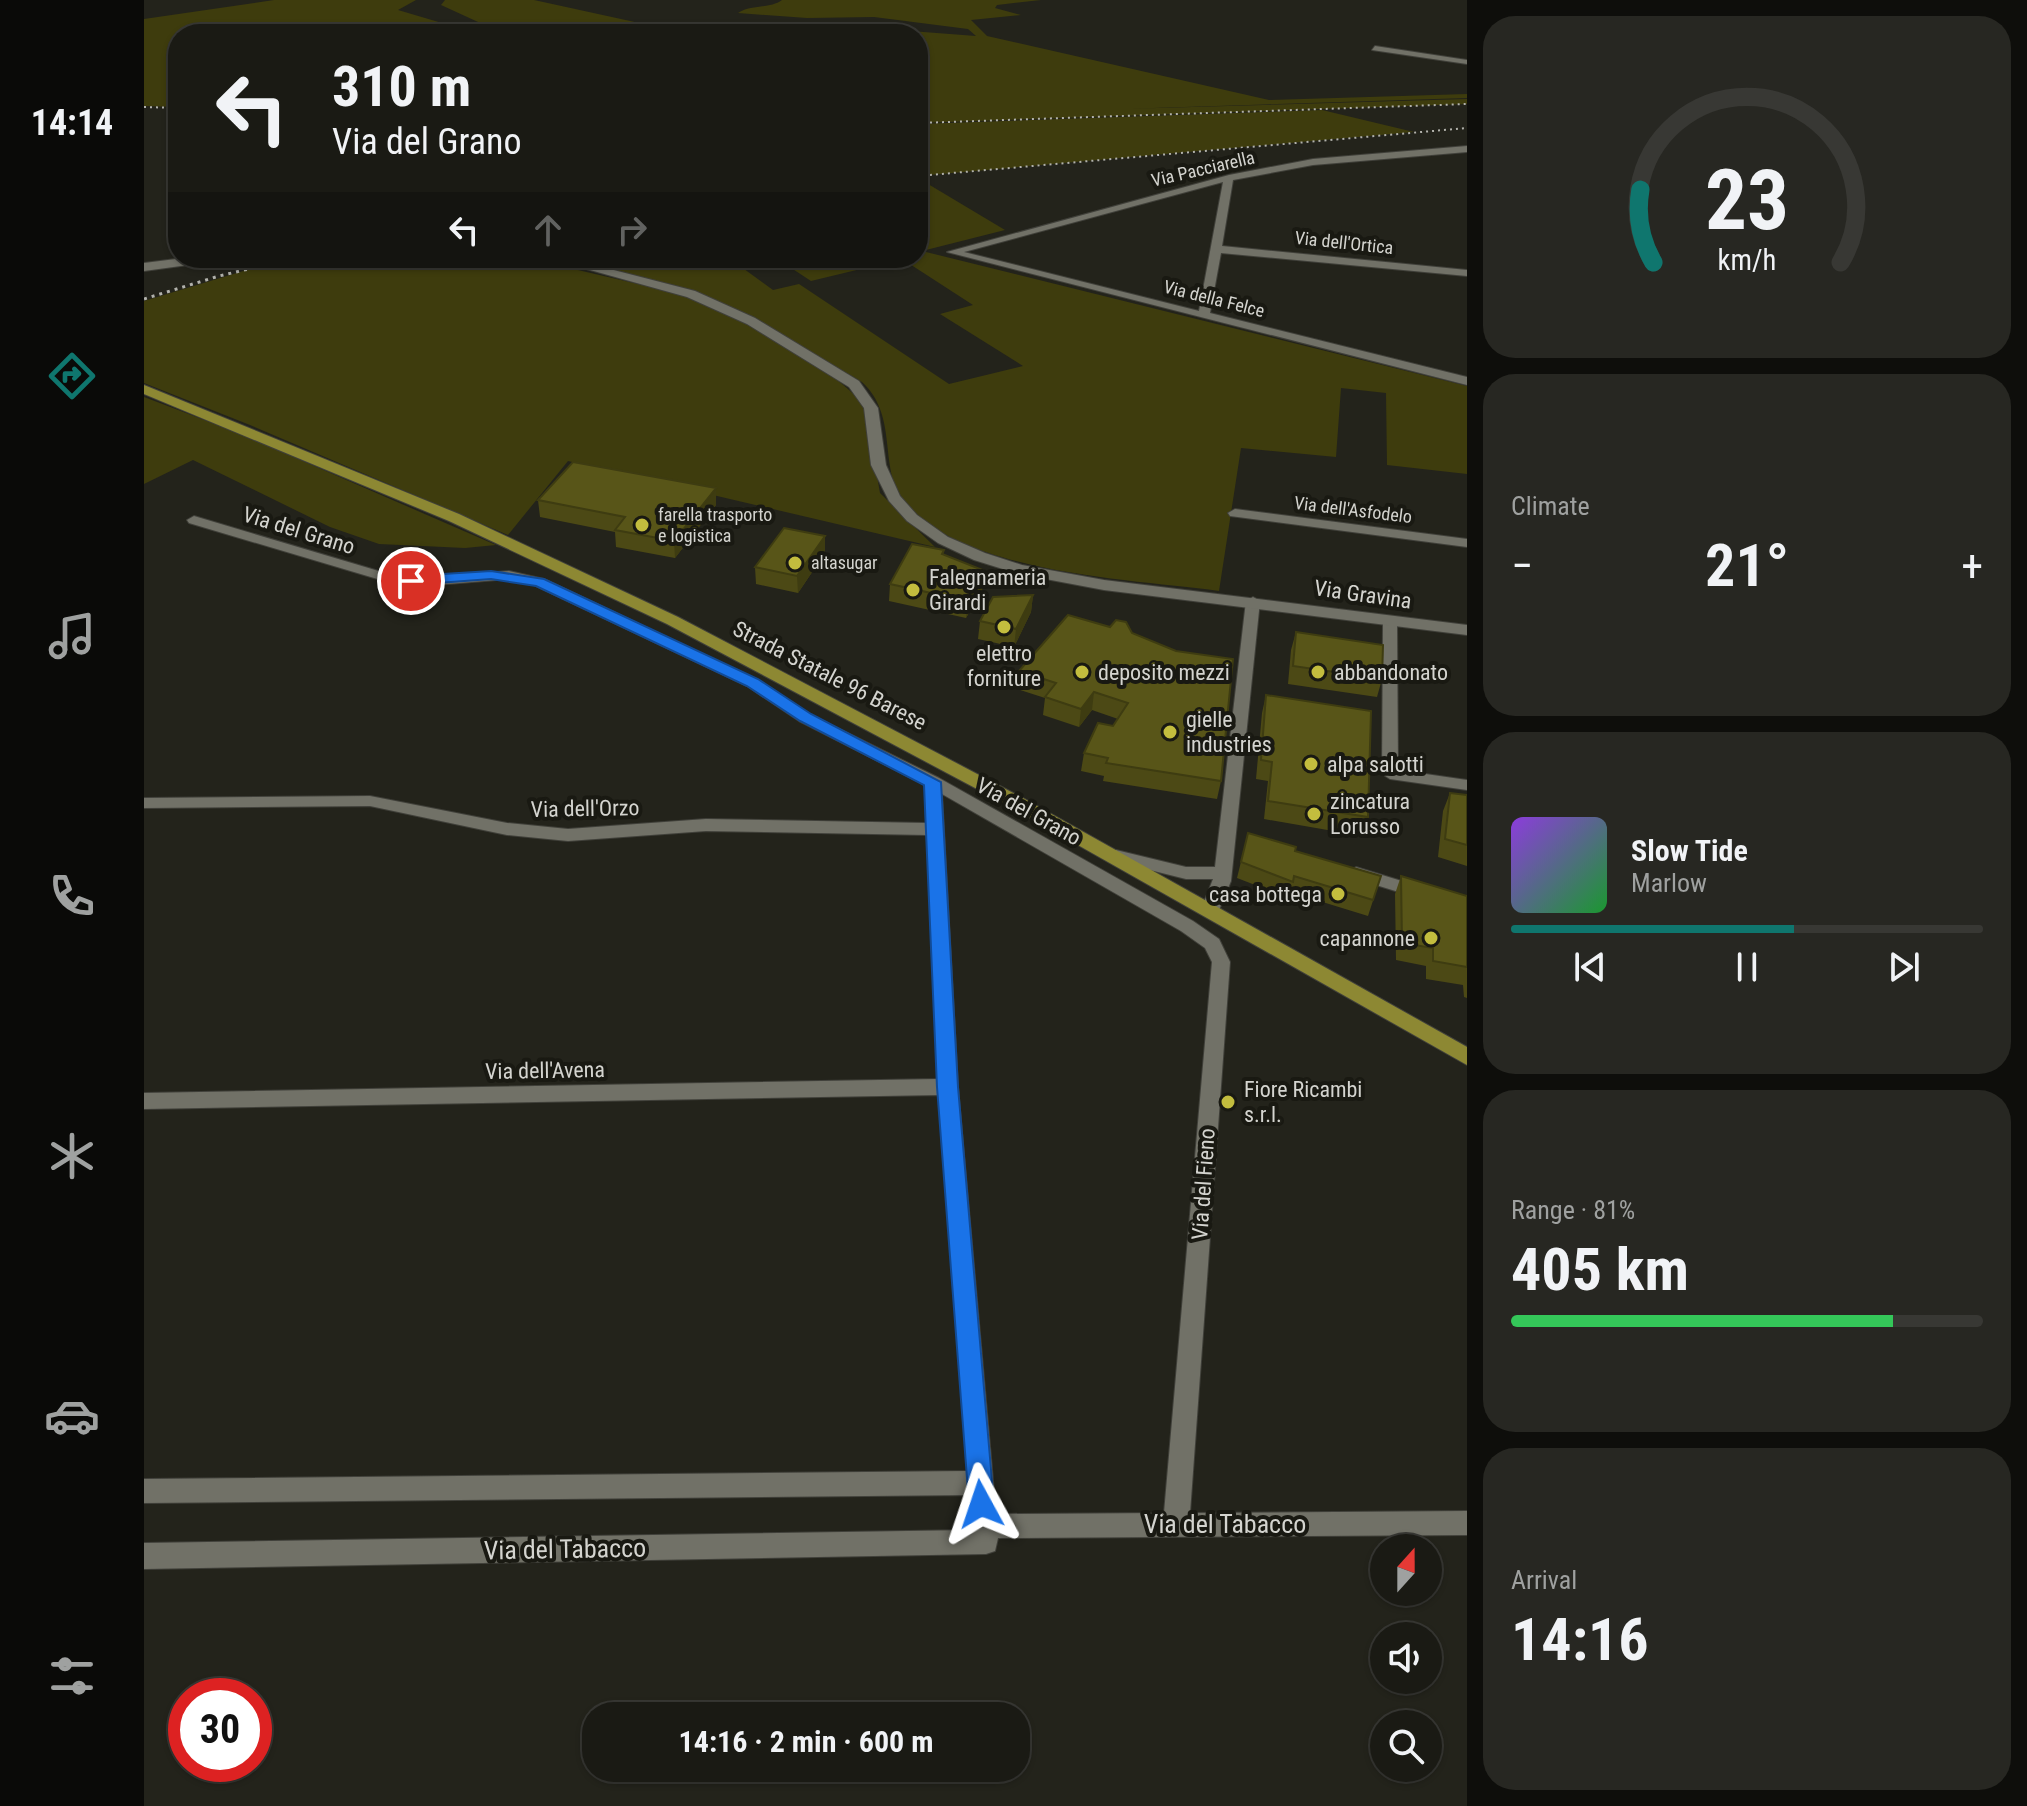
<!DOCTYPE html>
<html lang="en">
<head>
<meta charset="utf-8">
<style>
	:root { --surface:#1a1a14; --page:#272722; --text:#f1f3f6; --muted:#9fa1a0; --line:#383834; --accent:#0f766e }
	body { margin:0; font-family:"Roboto Condensed",sans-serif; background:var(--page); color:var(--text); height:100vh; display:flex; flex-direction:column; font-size:30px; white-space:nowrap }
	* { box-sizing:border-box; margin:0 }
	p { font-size:26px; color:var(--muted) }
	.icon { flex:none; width:44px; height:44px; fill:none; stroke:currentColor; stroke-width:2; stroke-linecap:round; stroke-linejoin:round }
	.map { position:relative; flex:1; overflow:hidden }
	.sheet { display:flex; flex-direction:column; gap:16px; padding:16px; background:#0e0e0b; width:560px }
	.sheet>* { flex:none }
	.hud { position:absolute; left:24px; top:24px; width:760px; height:244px; border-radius:32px; box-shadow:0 2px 6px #0004,0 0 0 2px var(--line); background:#1a1a14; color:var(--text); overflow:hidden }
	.needle { width:52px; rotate:21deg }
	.controls { position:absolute; left:1226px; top:1534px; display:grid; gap:16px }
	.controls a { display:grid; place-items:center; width:72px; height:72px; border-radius:50%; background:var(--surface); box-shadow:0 2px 6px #0004,0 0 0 2px var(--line); font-size:40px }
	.speed { position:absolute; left:24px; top:1678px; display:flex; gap:16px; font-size:40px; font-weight:700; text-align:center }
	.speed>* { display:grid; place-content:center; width:104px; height:104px; border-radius:50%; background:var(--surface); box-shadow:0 2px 6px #0004,0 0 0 2px var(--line); line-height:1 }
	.speed .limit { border:12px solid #d22; background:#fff; color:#111 }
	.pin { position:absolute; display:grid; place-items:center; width:68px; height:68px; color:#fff; margin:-34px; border:4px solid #fff; border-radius:50%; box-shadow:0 2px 8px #0007 }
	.me { position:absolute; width:88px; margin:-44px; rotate:355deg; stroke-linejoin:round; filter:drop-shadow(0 0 6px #0008) }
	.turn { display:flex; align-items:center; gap:28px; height:168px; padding:0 32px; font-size:36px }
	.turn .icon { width:104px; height:104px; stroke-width:2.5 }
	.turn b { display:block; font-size:56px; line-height:68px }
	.lanes { display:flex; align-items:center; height:76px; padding:0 32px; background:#0003; justify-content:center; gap:40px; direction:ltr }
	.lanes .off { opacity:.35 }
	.big { font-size:60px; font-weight:700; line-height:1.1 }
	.sheet .card { flex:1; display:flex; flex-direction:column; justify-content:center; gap:12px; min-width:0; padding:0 28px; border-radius:32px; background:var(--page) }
	.sheet .dial { align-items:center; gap:0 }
	.dial svg { height:208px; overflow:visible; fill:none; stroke:var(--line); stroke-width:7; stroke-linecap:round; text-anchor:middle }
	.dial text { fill:var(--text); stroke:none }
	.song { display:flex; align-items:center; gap:24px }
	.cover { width:96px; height:96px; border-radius:12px; background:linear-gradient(135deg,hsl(270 70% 55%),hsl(130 70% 35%)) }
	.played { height:8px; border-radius:4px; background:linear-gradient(90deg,var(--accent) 60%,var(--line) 60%) }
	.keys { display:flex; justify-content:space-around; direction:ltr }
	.heat { display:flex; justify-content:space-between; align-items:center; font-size:44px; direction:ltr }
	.charge { height:12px; border-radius:6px; background:linear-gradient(90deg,#34c759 81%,var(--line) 0) }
	.trip { position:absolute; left:438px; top:1702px; width:448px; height:80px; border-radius:32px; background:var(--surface); box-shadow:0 2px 6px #0004,0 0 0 2px var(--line); font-weight:700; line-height:80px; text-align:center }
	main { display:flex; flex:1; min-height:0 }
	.tabs { display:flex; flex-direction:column; width:144px; justify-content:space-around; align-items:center; background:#0a0a08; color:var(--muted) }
	.tabs .icon { width:56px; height:56px }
	.tabs .selected { color:var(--accent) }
	.tabs b { font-size:36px; color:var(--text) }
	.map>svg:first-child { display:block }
	.green { fill:#3e3c0d }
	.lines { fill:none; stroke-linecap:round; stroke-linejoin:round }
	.minor-casing { stroke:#40403a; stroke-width:2 }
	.secondary-casing { stroke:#40403a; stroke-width:2 }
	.primary-casing { stroke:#40403a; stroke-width:2 }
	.minor { fill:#717167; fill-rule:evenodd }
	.secondary { fill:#717167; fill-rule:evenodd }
	.primary { fill:#8d8833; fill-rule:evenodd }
	.rail-far1 { stroke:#b2b2ac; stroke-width:2; stroke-dasharray:2 4; stroke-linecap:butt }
	.rail { stroke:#b2b2ac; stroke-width:3; stroke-dasharray:3 5; stroke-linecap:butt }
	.wall { fill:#4c4915 }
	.shaded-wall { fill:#3e3c11 }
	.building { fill:#585518; stroke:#3e3c11; stroke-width:2 }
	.route { fill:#1a73e8; stroke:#114b97; stroke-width:2 }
	.poi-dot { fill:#c3bd3e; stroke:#191912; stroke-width:3 }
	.labels { text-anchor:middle; stroke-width:8; stroke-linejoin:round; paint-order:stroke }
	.far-street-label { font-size:18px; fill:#d4d4cf; stroke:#191912 }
	.far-poi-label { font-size:18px; fill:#d4d4cf; stroke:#191912; text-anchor:start }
	.street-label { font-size:22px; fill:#d4d4cf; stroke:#191912 }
	.poi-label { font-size:22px; fill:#d4d4cf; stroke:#191912; text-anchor:start }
	.near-street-label { font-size:26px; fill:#d4d4cf; stroke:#191912 }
</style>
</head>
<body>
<main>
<nav class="tabs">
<b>14:14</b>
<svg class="icon selected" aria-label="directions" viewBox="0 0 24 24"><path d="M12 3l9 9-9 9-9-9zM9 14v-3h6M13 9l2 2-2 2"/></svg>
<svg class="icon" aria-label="music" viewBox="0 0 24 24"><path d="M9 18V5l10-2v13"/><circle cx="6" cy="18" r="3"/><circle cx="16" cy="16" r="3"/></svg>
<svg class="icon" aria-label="phone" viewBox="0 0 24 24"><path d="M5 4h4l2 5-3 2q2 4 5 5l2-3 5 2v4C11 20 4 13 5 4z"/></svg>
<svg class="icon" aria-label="climate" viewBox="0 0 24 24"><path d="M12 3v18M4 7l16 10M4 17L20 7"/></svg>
<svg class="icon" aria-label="car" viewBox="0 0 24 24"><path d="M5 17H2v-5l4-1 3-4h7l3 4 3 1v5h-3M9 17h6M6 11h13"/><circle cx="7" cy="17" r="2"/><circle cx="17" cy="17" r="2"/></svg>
<svg class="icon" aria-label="filters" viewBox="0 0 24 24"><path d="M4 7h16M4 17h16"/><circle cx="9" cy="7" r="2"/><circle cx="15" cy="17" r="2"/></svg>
</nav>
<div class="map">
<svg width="1323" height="1806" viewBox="0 0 1323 1806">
	<rect width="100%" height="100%" fill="#23231b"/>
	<!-- green -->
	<path class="green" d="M130 0H272L254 10 335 34H34V107L0 106V19Z
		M301 0H390L509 26 502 29 505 34H376L345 27 297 5Z
		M638 0H897L853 5 851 8 877 15 827 20 843 36 1125 100 1323 94V98L978 109 1323 99V104L774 123V34H579L570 25 691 26 698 30 714 27 832 36 824 29 730 17 663 18 594 13C608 4 626 9 638 0Z
		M1178 110 1270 132 774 176V124Z
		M774 178 861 230 778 251 1323 386V474L1243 465 1242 393 1197 388 1192 457 1097 448 1075 591C987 579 817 574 759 500 734 467 755 416 718 382L585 306 530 285 420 258H585L629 290 655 284 805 384 879 366 796 314 829 305 758 259 667 281 632 258H774Z
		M158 258H382L533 293 609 327 690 377 720 403 736 493 791 547 424 461 364 535 106 425 0 383V301L106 269Z
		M0 397 92 432 352 545 321 548 235 544 186 527 49 460 0 484Z"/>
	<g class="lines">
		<!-- minor casing -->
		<g class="minor-casing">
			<path id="minor" d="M1231 46 1323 60V64L1228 50Z
				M1323 146V152L1169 165 1089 180 1078 246 1323 270V276L1077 253 1066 313 1323 377V385L803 252 1085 175 1169 159ZM1079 182 1055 311 820 252Z
				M1091 509 1323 539V547L1086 516 1084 513Z
				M50 516 248 575 291 577 365 571 400 579 613 680 667 715 795 778 1049 921 1075 939 1086 962 1046 1513 1323 1511V1535L854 1538 851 1551 842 1554 0 1569V1543L828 1530 826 1495 0 1503V1479L824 1471 795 1095 0 1109V1093L794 1079 783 835 562 831 424 841 363 835 226 806 0 808V798L226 796 363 823 424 829 562 819 782 823 781 785 655 721 603 686 390 585 365 579 291 585 247 583 45 523 43 520ZM798 794 1037 931 1061 948 1068 962 1020 1513 852 1514 814 1087Z
				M1109 597 1116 601 1087 881 1075 910 1066 916 1057 910 1069 879H1042L966 860 963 856 972 850 1042 867H1071L1102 601Z
				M1246 616 1253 620 1254 770 1323 780V790L1246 779 1238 774 1239 620Z
				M1212 867 1323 901V913L1206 877 1203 873Z"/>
		</g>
		<!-- secondary casing -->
		<g class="secondary-casing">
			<path id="secondary" d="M40 258H72L66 262 0 271V263Z
				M403 258H423L551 291 611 318 715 381 734 408 742 465 756 496 773 515 804 537 841 553 878 565 960 580 1323 625V635L960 590 875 574 830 560 794 543 763 521 745 501 727 465 720 408 705 387 603 324 543 297Z"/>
		</g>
		<!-- primary casing -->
		<g class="primary-casing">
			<path id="primary" d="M0 385 315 514 534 617 879 798 1323 1047V1065L865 806 523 624 305 521 0 394Z"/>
		</g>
		<!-- minor -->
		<use href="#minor" class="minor"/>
		<!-- secondary -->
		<use href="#secondary" class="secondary"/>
		<!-- primary -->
		<use href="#primary" class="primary"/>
		<!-- rail-far1 -->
		<path class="rail-far1" d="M0 107 34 108
			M774 123 1323 104
			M774 176 1323 128"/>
		<!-- rail -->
		<path class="rail" d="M0 299 75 276 151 258"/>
	</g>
	<!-- wall -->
	<path class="wall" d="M394 500 572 505 531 558 472 547 471 532 396 517Z
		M800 550 799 555 839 588 822 618 745 601 746 584Z
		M681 553 654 593 612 584 611 567Z
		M889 595 887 612 870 647 834 639 836 621Z
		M924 615 1077 781 1073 799 959 781 960 776 937 771 940 753 969 726 974 719 948 710 935 727 899 715 901 698 873 689 875 671Z
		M1152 632 1238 679 1233 697 1144 684 1147 650Z
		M1122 695 1224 817 1218 836 1120 819 1124 781 1112 779 1118 713Z
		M1306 793 1323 795V866L1294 857 1299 811Z
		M1104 833 1151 851 1237 876 1224 916 1146 892 1145 898 1093 878Z
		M1257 876 1323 896V998L1320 997 1319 985 1282 979V966L1252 960 1251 894Z"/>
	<!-- shaded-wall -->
	<path class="shaded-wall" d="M572 488V505L531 558 530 541Z
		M681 536V553L654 593 653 576Z
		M841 571 839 588 822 618 824 601Z
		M889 595 887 612 870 647 872 629Z
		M950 692 948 710 935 727 937 709Z"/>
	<!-- building -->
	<path class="building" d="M429 462 572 488 530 541 471 530 481 517 394 500Z
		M640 528 681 536 653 576 611 567Z
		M768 544 800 550 798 554 841 571 824 601 746 584Z
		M889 595 872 629 836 621 849 597Z
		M924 615 966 627 972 620 982 622 988 633 1032 651 1089 659 1077 781 962 763 964 758 940 753 954 723 969 726 984 703 950 692 937 709 901 697 912 683 875 671Z
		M1152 632 1239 645 1238 679 1149 666Z
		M1122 695 1227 711 1224 817 1124 801 1128 762 1117 760Z
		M1306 793 1323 795V845L1301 839Z
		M1104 833 1152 847 1151 851 1237 876 1229 900 1150 876 1149 882 1097 862Z
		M1257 876 1323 896V967L1289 961V948L1258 943Z"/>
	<!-- route -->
	<path class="route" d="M347 571 400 579 614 679 667 714 797 782 814 1087 850 1504 846 1513 837 1516 828 1513 825 1504 793 1087 780 785 656 721 603 686 392 586 347 579 267 585 260 581 267 576Z"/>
	<!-- markers -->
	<g class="poi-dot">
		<circle cx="498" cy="525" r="8"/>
		<circle cx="651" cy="563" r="8"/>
		<circle cx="769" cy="590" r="8"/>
		<circle cx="860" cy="627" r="8"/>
		<circle cx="938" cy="672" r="8"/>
		<circle cx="1174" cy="672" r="8"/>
		<circle cx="1026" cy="732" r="8"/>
		<circle cx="1167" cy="764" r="8"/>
		<circle cx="1170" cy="814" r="8"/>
		<circle cx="1194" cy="894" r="8"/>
		<circle cx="1287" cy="938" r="8"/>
		<circle cx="1084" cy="1102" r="8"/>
	</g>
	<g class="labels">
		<!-- far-street labels -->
		<g class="far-street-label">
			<text transform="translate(1059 169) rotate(-13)" y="6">Via Pacciarella</text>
			<text transform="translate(1200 243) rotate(6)" y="6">Via dell'Ortica</text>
			<text transform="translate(1070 299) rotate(14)" y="6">Via della Felce</text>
			<text transform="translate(1209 510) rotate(7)" y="6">Via dell'Asfodelo</text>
		</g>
		<!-- far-poi labels -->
		<g class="far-poi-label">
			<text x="514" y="521">farella trasporto<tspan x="514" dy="21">e logistica</tspan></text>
			<text x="667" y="569">altasugar</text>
		</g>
		<!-- street labels -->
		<g class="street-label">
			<text transform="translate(155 530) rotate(17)" y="8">Via del Grano</text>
			<text transform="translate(1219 594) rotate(8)" y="8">Via Gravina</text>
			<text transform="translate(686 675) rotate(27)" y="8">Strada Statale 96 Barese</text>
			<text transform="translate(441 808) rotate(-1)" y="8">Via dell'Orzo</text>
			<text transform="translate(885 811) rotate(29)" y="8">Via del Grano</text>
			<text transform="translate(401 1070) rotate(-1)" y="8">Via dell'Avena</text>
			<text transform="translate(1059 1184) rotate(-86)" y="8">Via del Fieno</text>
		</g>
		<!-- poi labels -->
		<g class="poi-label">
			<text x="785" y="585">Falegnameria<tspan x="785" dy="25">Girardi</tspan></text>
			<text x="860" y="661" text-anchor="middle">elettro<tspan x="860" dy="25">forniture</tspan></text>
			<text x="954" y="680">deposito mezzi</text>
			<text x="1190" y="680">abbandonato</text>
			<text x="1042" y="727">gielle<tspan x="1042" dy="25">industries</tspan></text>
			<text x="1183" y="772">alpa salotti</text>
			<text x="1186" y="809">zincatura<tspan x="1186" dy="25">Lorusso</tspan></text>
			<text x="1178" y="902" text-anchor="end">casa bottega</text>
			<text x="1271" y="946" text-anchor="end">capannone</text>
			<text x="1100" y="1097">Fiore Ricambi<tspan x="1100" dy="25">s.r.l.</tspan></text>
		</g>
		<!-- near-street labels -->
		<g class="near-street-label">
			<text x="1081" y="1533">Via del Tabacco</text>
			<text transform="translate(421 1549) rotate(-1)" y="9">Via del Tabacco</text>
		</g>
	</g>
</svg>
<div class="controls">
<a><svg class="needle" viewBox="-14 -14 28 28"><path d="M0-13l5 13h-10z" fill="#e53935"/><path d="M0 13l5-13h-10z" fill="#9fa1a0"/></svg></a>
<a><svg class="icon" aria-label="sound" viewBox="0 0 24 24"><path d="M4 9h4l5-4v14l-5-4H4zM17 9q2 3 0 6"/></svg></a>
<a><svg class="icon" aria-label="search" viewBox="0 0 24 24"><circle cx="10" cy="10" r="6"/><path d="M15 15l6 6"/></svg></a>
</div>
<div class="speed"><div class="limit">30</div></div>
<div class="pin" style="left:267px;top:581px;background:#d93025"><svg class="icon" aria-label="arrive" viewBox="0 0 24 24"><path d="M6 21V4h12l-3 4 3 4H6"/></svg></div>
<svg class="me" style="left:837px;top:1504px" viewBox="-20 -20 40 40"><path d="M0-17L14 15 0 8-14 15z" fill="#1a73e8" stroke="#fff" stroke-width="4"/></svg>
<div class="trip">14:16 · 2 min · 600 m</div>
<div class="hud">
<div class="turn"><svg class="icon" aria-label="left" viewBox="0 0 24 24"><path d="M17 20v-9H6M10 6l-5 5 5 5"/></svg><div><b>310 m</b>Via del Grano</div></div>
<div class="lanes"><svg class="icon" aria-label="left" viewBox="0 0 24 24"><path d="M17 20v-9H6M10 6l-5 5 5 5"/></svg><svg class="icon off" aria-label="ahead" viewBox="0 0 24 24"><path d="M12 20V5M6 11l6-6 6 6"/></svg><svg class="icon off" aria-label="right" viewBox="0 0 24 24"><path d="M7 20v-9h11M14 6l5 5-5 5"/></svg></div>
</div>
</div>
<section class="sheet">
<div class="card dial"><svg viewBox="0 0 100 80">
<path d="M14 69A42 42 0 1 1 86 69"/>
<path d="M14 69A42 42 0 0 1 9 41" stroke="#0f766e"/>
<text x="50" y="56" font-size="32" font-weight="700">23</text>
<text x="50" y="72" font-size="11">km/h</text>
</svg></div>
<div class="card"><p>Climate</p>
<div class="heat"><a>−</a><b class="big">21°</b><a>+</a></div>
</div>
<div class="card">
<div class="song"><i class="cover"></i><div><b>Slow Tide</b><p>Marlow</p></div></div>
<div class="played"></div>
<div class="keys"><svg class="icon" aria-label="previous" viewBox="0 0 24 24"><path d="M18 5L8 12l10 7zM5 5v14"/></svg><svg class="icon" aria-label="pause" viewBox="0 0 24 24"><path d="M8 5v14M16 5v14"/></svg><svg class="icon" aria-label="next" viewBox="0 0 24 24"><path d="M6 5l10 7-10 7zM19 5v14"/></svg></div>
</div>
<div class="card"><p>Range · 81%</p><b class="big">405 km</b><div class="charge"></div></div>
<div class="card"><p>Arrival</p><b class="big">14:16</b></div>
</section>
</main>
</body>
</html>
